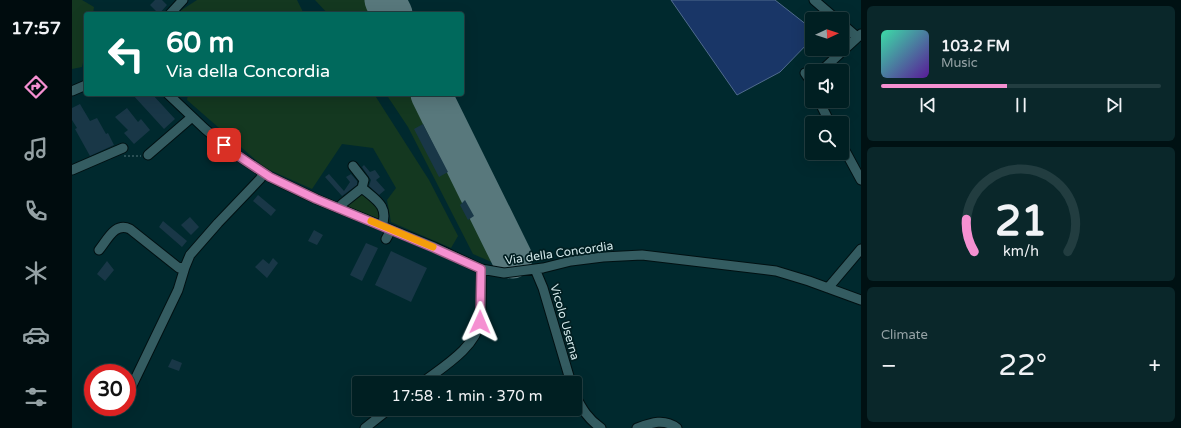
<!DOCTYPE html>
<html lang="en">
<head>
<meta charset="utf-8">
<style>
	:root { --surface:#001f22; --page:#0a272a; --text:#f1f3f6; --muted:#95a2a5; --line:#223d40; --accent:#f590d1 }
	body { margin:0; font-family:"Varela Round",sans-serif; background:var(--page); color:var(--text); height:100vh; display:flex; flex-direction:column; font-size:15px; white-space:nowrap }
	* { box-sizing:border-box; margin:0 }
	p { font-size:13px; color:var(--muted) }
	.icon { flex:none; width:22px; height:22px; fill:none; stroke:currentColor; stroke-width:2; stroke-linecap:round; stroke-linejoin:round }
	.map { position:relative; flex:1; overflow:hidden }
	.side { display:flex; flex-direction:column; gap:6px; padding:6px; background:#001113; width:320px }
	.side>* { flex:none }
	.banner { position:absolute; left:12px; top:12px; width:380px; height:84px; border-radius:4px; box-shadow:0 4px 16px #0002,0 0 0 1px var(--line); background:#00695c; color:#fff; overflow:hidden }
	.needle { width:26px; rotate:87deg }
	.controls { position:absolute; left:733px; top:12px; display:grid; gap:8px }
	.controls a { display:grid; place-items:center; width:44px; height:44px; border-radius:4px; background:var(--surface); box-shadow:0 4px 16px #0002,0 0 0 1px var(--line); font-size:20px }
	.speed { position:absolute; left:12px; top:364px; display:flex; gap:8px; font-size:20px; font-weight:700; text-align:center }
	.speed>* { display:grid; place-content:center; width:52px; height:52px; border-radius:50%; background:var(--surface); box-shadow:0 4px 16px #0002,0 0 0 1px var(--line); line-height:1 }
	.speed .limit { border:6px solid #d22; background:#fff; color:#111 }
	.pin { position:absolute; display:grid; place-items:center; width:34px; height:34px; color:#fff; margin:-17px; border-radius:8px; box-shadow:0 2px 6px #0006 }
	.me { position:absolute; width:44px; margin:-22px; rotate:1deg; stroke-linejoin:round; filter:drop-shadow(0 0 3px #0008) }
	.turn { display:flex; align-items:center; gap:14px; height:84px; padding:0 16px; font-size:18px }
	.turn .icon { width:52px; height:52px; stroke-width:2.5 }
	.turn b { display:block; font-size:28px; line-height:34px }
	.big { font-size:30px; font-weight:600; line-height:1.1 }
	.side .tile { flex:1; display:flex; flex-direction:column; justify-content:center; gap:6px; min-width:0; padding:0 14px; border-radius:6px; background:var(--page) }
	.side .dial { align-items:center; gap:0 }
	.dial svg { height:104px; overflow:visible; fill:none; stroke:var(--line); stroke-width:7; stroke-linecap:round; text-anchor:middle }
	.dial text { fill:var(--text); stroke:none }
	.song { display:flex; align-items:center; gap:12px }
	.cover { width:48px; height:48px; border-radius:6px; background:linear-gradient(135deg,hsl(160 70% 55%),hsl(270 70% 35%)) }
	.played { height:4px; border-radius:2px; background:linear-gradient(90deg,var(--accent) 45%,var(--line) 45%) }
	.keys { display:flex; justify-content:space-around; direction:ltr }
	.heat { display:flex; justify-content:space-between; align-items:center; font-size:22px; direction:ltr }
	.trip { position:absolute; left:280px; top:376px; width:230px; height:40px; border-radius:4px; background:var(--surface); box-shadow:0 4px 16px #0002,0 0 0 1px var(--line); font-weight:600; line-height:40px; text-align:center }
	main { display:flex; flex:1; min-height:0 }
	.dock { display:flex; flex-direction:column; width:72px; justify-content:space-around; align-items:center; background:#000c0e; color:var(--muted) }
	.dock .icon { width:28px; height:28px }
	.dock .on { color:var(--accent) }
	.dock b { font-size:18px; color:var(--text) }
	.map>svg:first-child { display:block }
	.green { fill:#143820 }
	.water { fill:#193667; stroke:#506b8e }
	.lines { fill:none; stroke-linecap:round; stroke-linejoin:round }
	.runway { stroke:#58787c; stroke-width:41 }
	.building { fill:#193747 }
	.minor-casing { stroke:#001012; stroke-width:11 }
	.path { stroke:#55767a; stroke-width:1; stroke-dasharray:2 2; stroke-linecap:butt }
	.minor { stroke:#345c61; stroke-width:9 }
	.route-casing { stroke:#9f5e88; stroke-width:10 }
	.route { stroke:#f590d1; stroke-width:7 }
	.slow { stroke:#f59e0b; stroke-width:7 }
	.labels { text-anchor:middle; stroke-width:3.5; stroke-linejoin:round; paint-order:stroke }
	.street-label { font-size:12px; fill:#d2e7e9; stroke:#011f22 }
</style>
</head>
<body>
<main>
<nav class="dock">
<b>17:57</b>
<svg class="icon on" aria-label="directions" viewBox="0 0 24 24"><path d="M12 3l9 9-9 9-9-9zM9 14v-3h6M13 9l2 2-2 2"/></svg>
<svg class="icon" aria-label="music" viewBox="0 0 24 24"><path d="M9 18V5l10-2v13"/><circle cx="6" cy="18" r="3"/><circle cx="16" cy="16" r="3"/></svg>
<svg class="icon" aria-label="phone" viewBox="0 0 24 24"><path d="M5 4h4l2 5-3 2q2 4 5 5l2-3 5 2v4C11 20 4 13 5 4z"/></svg>
<svg class="icon" aria-label="climate" viewBox="0 0 24 24"><path d="M12 3v18M4 7l16 10M4 17L20 7"/></svg>
<svg class="icon" aria-label="car" viewBox="0 0 24 24"><path d="M5 17H2v-5l4-1 3-4h7l3 4 3 1v5h-3M9 17h6M6 11h13"/><circle cx="7" cy="17" r="2"/><circle cx="17" cy="17" r="2"/></svg>
<svg class="icon" aria-label="filters" viewBox="0 0 24 24"><path d="M4 7h16M4 17h16"/><circle cx="9" cy="7" r="2"/><circle cx="15" cy="17" r="2"/></svg>
</nav>
<div class="map">
<svg width="789" height="428" viewBox="0 0 789 428">
	<rect width="100%" height="100%" fill="#00292e"/>
	<!-- green -->
	<path class="green" d="M0 0H10L22 7 21 14H14V47L10 67 0 69Z
		M125 0H225L232 14H110L108 11Z
		M243 0H326L333 14H256Z
		M116 94H302L357 180 386 236 379 248 319 222 315 200 324 188 301 148 270 144 240 189 193 168 115 100Z
		M314 94H372L455 262 431 267 401 254 336 127Z
		M291 193 307 205 309 221 272 207Z"/>
	<!-- water -->
	<path class="water" d="M599 0H703L740 29V39L708 72 665 95Z"/>
	<g class="lines">
		<!-- runway -->
		<path class="runway" d="M313 0 320 14
			M359 94 440 258"/>
	</g>
	<!-- building -->
	<path class="building" d="M83 0H90L95 5 87 14 78 5Z
		M60 94H80L103 119 92 129Z
		M8 104 18 121 25 118 34 134 36 133 42 145 18 156 3 129 5 128 0 120V108Z
		M55 108 66 122 69 119 78 130 62 144 52 133 56 130 43 117Z
		M351 124 376 172 367 177 342 129Z
		M292 165 298 172 303 170 308 177 304 180 313 190 307 195 297 186 299 180 290 167Z
		M257 174 272 191 278 182 274 177 279 174 285 181V185L270 196 253 177Z
		M186 195 204 210 199 216 181 201Z
		M393 200 402 216 396 220 388 205Z
		M118 217 127 227 119 235 109 225Z
		M91 221 115 241 110 247 87 227Z
		M242 230 251 235 245 245 236 241Z
		M294 243 306 248 290 281 278 275Z
		M319 251 355 268 339 302 303 285Z
		M201 258 206 263 195 278 183 267 191 259 197 264Z
		M35 261 42 270 33 281 25 274Z
		M100 359 110 363 107 371 96 367Z"/>
	<g class="lines">
		<!-- minor casing -->
		<g class="minor-casing">
			<path id="minor" d="M742 0 764 19
				M98 14 111 0
				M770 24 785 37
				M749 71 789 34
				M733 73 740 83
				M0 91 14 85
				M96 94 133 129 162 153 198 177 244 199 362 247 409 269 432 273 471 268 499 261 531 257 570 255 704 271 737 281 789 300
				M747 101 758 123
				M770 145 789 180
				M76 155 120 117
				M281 166 292 180 290 188C304 200 317 206 310 226
				M0 170 51 148
				M267 208 270 204 290 188
				M314 239 319 230
				M27 250C36 239 43 222 58 229L107 268 113 267 118 255 146 223 188 179 192 173
				M463 269 471 288 499 383
				M756 288 789 249
				M350 383C369 368 404 348 408 321 410 306 409 285 409 269
				M503 395C510 409 516 419 529 428
				M55 396 106 290 113 267
				M293 428 317 409
				M565 428C579 423 592 418 605 428"/>
		</g>
		<!-- path -->
		<path class="path" d="M52 156H69"/>
		<!-- minor -->
		<use href="#minor" class="minor"/>
	</g>
	<g class="lines">
		<!-- route casing -->
		<g class="route-casing">
			<path id="route" d="M152 145 162 153 198 177 244 199 362 248 409 269 408 322"/>
		</g>
		<!-- route -->
		<use href="#route" class="route"/>
		<!-- slow -->
		<path class="slow" d="M299 221 361 247"/>
	</g>
	<g class="labels">
		<!-- street labels -->
		<g class="street-label">
			<text transform="translate(487 253) rotate(-8)" y="4">Via della Concordia</text>
			<text transform="translate(493 322) rotate(74)" y="4">Vicolo Userna</text>
		</g>
	</g>
</svg>
<div class="controls">
<a><svg class="needle" viewBox="-14 -14 28 28"><path d="M0-13l5 13h-10z" fill="#e53935"/><path d="M0 13l5-13h-10z" fill="#95a2a5"/></svg></a>
<a><svg class="icon" aria-label="sound" viewBox="0 0 24 24"><path d="M4 9h4l5-4v14l-5-4H4zM17 9q2 3 0 6"/></svg></a>
<a><svg class="icon" aria-label="search" viewBox="0 0 24 24"><circle cx="10" cy="10" r="6"/><path d="M15 15l6 6"/></svg></a>
</div>
<div class="speed"><div class="limit">30</div></div>
<div class="pin" style="left:152px;top:145px;background:#d93025"><svg class="icon" aria-label="arrive" viewBox="0 0 24 24"><path d="M6 21V4h12l-3 4 3 4H6"/></svg></div>
<svg class="me" style="left:408px;top:322px" viewBox="-20 -20 40 40"><path d="M0-17L14 15 0 8-14 15z" fill="#f590d1" stroke="#fff" stroke-width="4"/></svg>
<div class="trip">17:58 · 1 min · 370 m</div>
<div class="banner">
<div class="turn"><svg class="icon" aria-label="left" viewBox="0 0 24 24"><path d="M17 20v-9H6M10 6l-5 5 5 5"/></svg><div><b>60 m</b>Via della Concordia</div></div>
</div>
</div>
<section class="side">
<div class="tile">
<div class="song"><i class="cover"></i><div><b>103.2 FM</b><p>Music</p></div></div>
<div class="played"></div>
<div class="keys"><svg class="icon" aria-label="previous" viewBox="0 0 24 24"><path d="M18 5L8 12l10 7zM5 5v14"/></svg><svg class="icon" aria-label="pause" viewBox="0 0 24 24"><path d="M8 5v14M16 5v14"/></svg><svg class="icon" aria-label="next" viewBox="0 0 24 24"><path d="M6 5l10 7-10 7zM19 5v14"/></svg></div>
</div>
<div class="tile dial"><svg viewBox="0 0 100 80">
<path d="M14 69A42 42 0 1 1 86 69"/>
<path d="M14 69A42 42 0 0 1 8 44" stroke="#f590d1"/>
<text x="50" y="56" font-size="32" font-weight="700">21</text>
<text x="50" y="72" font-size="11">km/h</text>
</svg></div>
<div class="tile"><p>Climate</p>
<div class="heat"><a>−</a><b class="big">22°</b><a>+</a></div>
</div>
</section>
</main>
</body>
</html>
